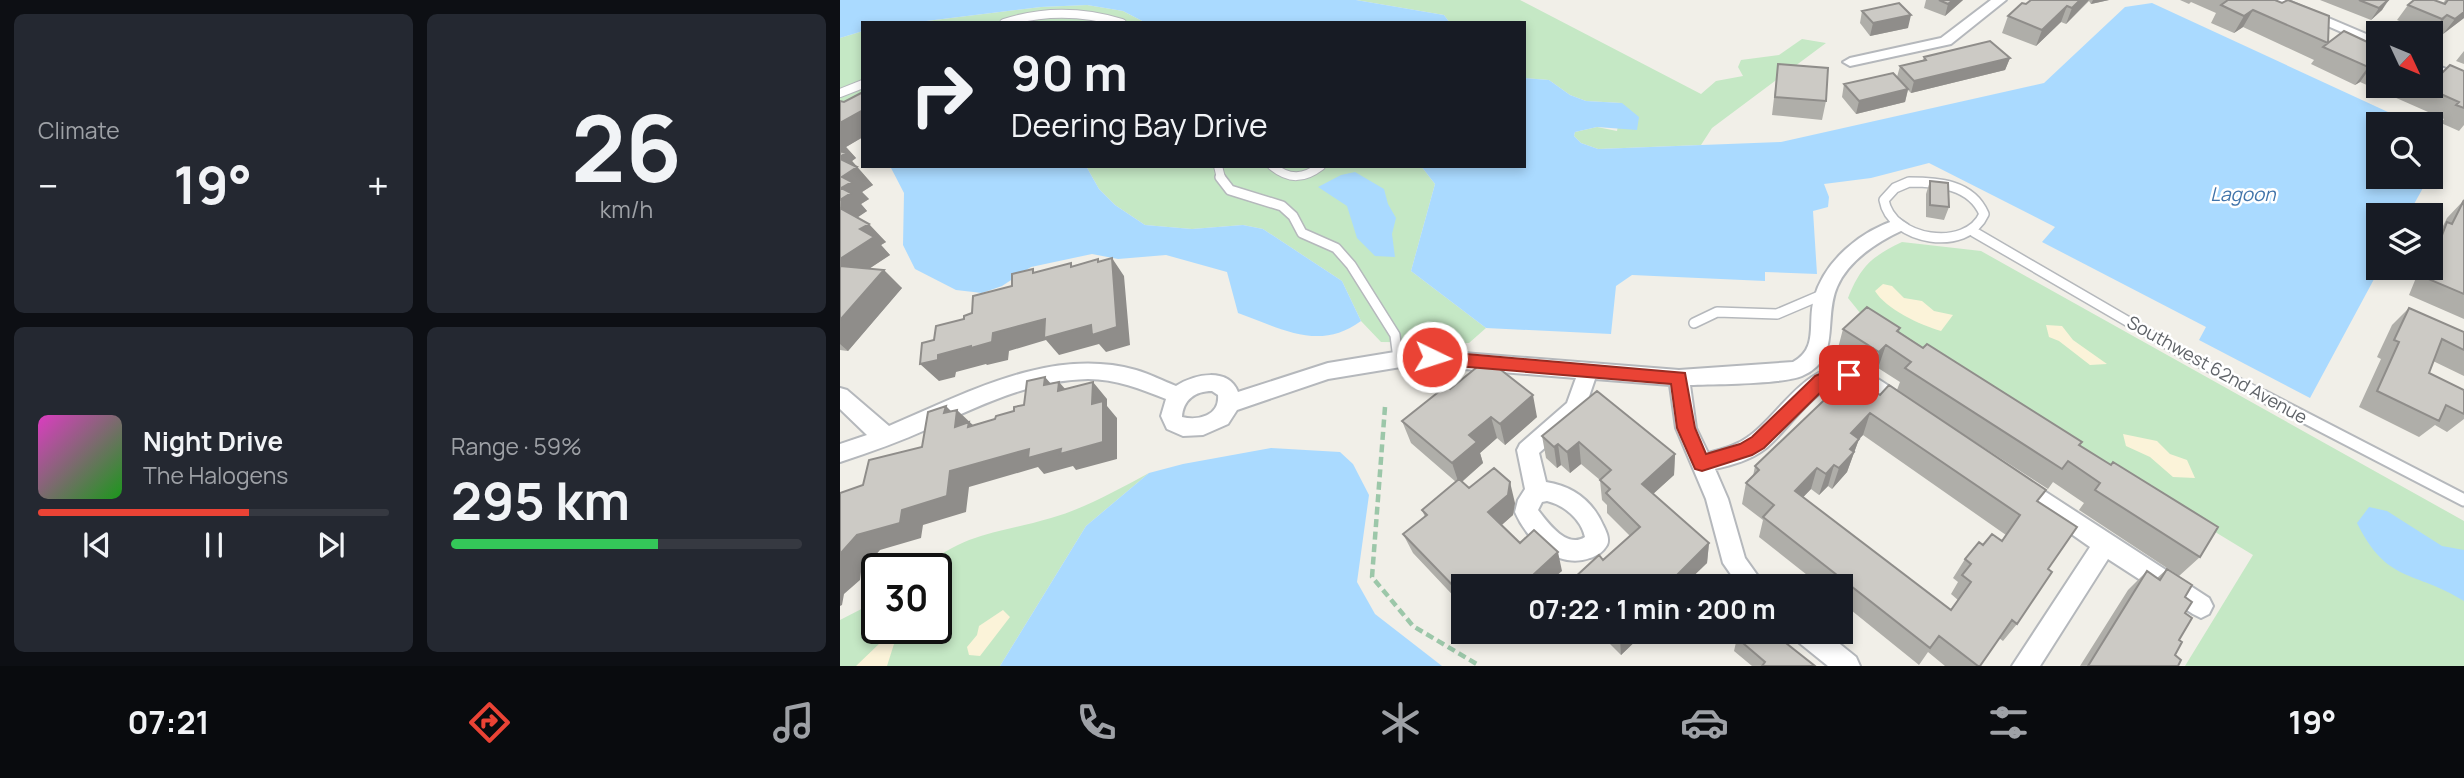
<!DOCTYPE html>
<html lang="en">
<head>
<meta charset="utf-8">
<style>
	:root { --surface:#171b24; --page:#242831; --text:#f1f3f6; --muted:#9ea1a6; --line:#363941; --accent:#ea4335 }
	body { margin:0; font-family:Manrope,sans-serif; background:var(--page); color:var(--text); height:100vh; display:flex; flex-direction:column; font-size:26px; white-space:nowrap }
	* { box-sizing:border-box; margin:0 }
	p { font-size:23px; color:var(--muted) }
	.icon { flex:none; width:38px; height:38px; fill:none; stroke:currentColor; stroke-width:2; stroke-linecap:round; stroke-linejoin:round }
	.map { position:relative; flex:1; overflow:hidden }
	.panel { display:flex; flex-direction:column; gap:14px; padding:14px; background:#0d0f14; width:840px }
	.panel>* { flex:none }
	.banner { position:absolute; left:21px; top:21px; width:665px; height:147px; border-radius:0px; box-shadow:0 4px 10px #0003; background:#171b24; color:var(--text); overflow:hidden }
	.needle { width:46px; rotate:134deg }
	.fabs { position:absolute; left:1526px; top:21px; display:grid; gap:14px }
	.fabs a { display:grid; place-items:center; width:77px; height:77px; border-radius:0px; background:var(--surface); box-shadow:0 4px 10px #0003; font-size:35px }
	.speed { position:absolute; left:21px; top:553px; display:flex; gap:14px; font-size:35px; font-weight:700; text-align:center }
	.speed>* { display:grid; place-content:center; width:91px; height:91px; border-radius:50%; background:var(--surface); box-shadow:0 4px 10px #0003; line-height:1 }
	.speed .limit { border:4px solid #111; border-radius:10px; background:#fff; color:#111 }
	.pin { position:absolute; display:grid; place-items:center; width:60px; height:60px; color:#fff; margin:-30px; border-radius:14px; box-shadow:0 4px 10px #0006 }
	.me { position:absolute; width:77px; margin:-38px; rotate:94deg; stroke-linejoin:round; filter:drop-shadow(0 0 5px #0008) }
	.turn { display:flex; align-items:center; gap:24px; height:147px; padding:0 35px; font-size:32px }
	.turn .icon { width:91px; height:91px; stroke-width:2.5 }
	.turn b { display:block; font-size:49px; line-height:60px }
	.big { font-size:52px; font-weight:700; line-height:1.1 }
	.panel .card { flex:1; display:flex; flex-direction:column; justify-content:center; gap:10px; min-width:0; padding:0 24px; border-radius:10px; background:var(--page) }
	.panel .dial { align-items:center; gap:0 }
	.dial b { font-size:91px; line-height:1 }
	.song { display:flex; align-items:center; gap:21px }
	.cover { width:84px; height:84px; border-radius:10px; background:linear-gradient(135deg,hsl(310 70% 55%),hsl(120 70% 35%)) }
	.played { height:7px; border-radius:4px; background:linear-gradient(90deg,var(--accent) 60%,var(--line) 60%) }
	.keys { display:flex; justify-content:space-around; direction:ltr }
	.heat { display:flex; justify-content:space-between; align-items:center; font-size:38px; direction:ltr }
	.charge { height:10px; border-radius:5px; background:linear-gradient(90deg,#34c759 59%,var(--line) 0) }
	.panel .tiles { flex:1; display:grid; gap:14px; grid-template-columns:repeat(2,1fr) }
	.trip { position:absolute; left:611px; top:574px; width:402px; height:70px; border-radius:0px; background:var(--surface); box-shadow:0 4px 10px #0003; font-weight:700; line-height:70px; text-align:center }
	.tabs { display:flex; height:112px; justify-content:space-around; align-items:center; background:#090b0e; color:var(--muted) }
	.tabs .icon { width:49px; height:49px }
	.tabs .selected { color:var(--accent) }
	.tabs b { font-size:32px; color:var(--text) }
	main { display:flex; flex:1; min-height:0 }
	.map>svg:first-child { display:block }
	.green { fill:#c5e8c5 }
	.sand { fill:#fbf3d9 }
	.water { fill:#aadaff }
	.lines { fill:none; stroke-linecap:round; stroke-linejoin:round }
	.service-far2-casing { stroke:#b5b8bc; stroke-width:10 }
	.service-far1-casing { stroke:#b5b8bc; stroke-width:12 }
	.service-casing { stroke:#b5b8bc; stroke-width:15 }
	.minor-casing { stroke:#b5b8bc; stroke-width:4 }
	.path { stroke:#9cc7a9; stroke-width:4.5; stroke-dasharray:8 4.5; stroke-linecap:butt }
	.service-far2 { stroke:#fff; stroke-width:8 }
	.service-far1 { stroke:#fff; stroke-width:9 }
	.service { stroke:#fff; stroke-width:11 }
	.minor { fill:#fff; fill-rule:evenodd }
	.wall { fill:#afaea9; fill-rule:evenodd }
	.shaded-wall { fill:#8f8d8a }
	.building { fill:#cccac5; stroke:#8f8d8a; stroke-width:2; fill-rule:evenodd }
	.route { fill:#ea4335; stroke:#982c22; stroke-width:2 }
	.labels { text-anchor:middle; stroke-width:5; stroke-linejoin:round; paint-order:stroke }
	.street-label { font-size:18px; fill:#5f6368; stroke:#fff }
	.water-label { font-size:19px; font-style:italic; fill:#4174aa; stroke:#fff }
</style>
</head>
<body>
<main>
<section class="panel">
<div class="tiles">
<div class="card"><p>Climate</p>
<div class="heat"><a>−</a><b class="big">19°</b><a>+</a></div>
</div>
<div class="card dial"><b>26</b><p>km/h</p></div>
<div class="card">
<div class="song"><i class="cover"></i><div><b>Night Drive</b><p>The Halogens</p></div></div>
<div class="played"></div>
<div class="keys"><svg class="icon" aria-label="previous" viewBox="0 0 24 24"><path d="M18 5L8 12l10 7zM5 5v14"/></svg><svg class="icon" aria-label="pause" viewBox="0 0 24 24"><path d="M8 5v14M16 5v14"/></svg><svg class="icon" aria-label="next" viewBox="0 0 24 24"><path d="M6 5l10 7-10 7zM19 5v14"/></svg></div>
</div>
<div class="card"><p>Range · 59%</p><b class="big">295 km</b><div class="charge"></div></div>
</div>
</section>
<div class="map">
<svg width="1624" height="666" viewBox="0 0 1624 666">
	<rect width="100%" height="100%" fill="#f1efe8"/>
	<!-- green -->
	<path class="green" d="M516 0H680L861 94 876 81 903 76 898 67 901 60 939 55 962 39 986 43 872 128 861 145 758 149 741 143 734 136 735 132 757 127 777 131 782 103 746 101 730 95 709 80 684 78V23H610L604 15Z
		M247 5 283 11 306 23H70L201 7Z
		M23 31V104L0 107V38Z
		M246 166H581L595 184 571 271 646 328 629 343 541 342 521 321 502 281 423 229 403 225 352 229 305 225 275 205 259 189Z
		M1062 242 1141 251 1624 521V666H1345L1413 555 1025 319 1008 298C1021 266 1031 257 1062 242Z
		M309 473 246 526 160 666H0V620L37 601V628H96V569H82C124 532 161 533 211 518 246 508 277 490 309 473Z"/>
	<!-- sand -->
	<path class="sand" d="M1043 284 1052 286 1064 298 1082 301 1094 311 1113 315 1101 331C1080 325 1046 309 1035 291Z
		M1206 325 1222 326 1233 340 1267 364 1250 365 1219 341 1209 337Z
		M1283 434 1317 441 1330 454 1347 460 1355 478 1333 477 1310 457 1286 446Z
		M163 610 170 617 140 656 129 655 127 647 137 635 139 626Z
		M40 643 54 644 47 666H16Z"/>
	<!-- water -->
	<path class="water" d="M0 0H516L604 15 610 23H306L283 11 247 5 201 7 70 23H23V31L0 38Z
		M1312 3 1574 124H1538V177H1589L1568 215H1538L1540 268 1470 398 1359 340 1366 327 1202 242 1215 227 1089 163 1031 178 984 184 989 197 988 207 973 211 977 274 925 272V281L792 275 776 286 771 334 646 328 571 271 595 184 581 166H684V78L709 80 730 95 746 101 782 103 799 117 797 130 757 127 735 132 734 136 741 143 758 149 941 142 1204 83 1285 7Z
		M50 166H246L259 189 275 205 305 225 352 229 403 225 423 229 502 281 521 321C479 352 441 328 398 313L387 272 326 255 278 259 252 254 191 267 162 286 142 293 116 290 75 269 63 245 64 193Z
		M515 172 544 189 548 204 556 218 552 234 555 257 535 256 517 238 507 206 478 187 501 175Z
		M431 448 500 452 513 464 529 495 517 582 535 614 602 666H160L246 526 309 473 343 464Z
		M1529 507 1547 511 1602 546 1624 550V601C1574 570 1547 584 1517 523Z"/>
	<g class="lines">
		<!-- service-far2 casing -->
		<g class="service-far2-casing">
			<path id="service-far2" d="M164 23C204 10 242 11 282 23
				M0 93 23 84
				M378 166 381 178
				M432 166C449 180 464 179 481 166"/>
		</g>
		<!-- service-far1 casing -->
		<g class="service-far1-casing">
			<path id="service-far1" d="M380 177 390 190 442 206 453 216 462 233 496 248 511 265 555 335 558 359
				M1069 182C1098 182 1131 184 1144 214 1127 253 1051 241 1044 200L1055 188Z
				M1134 232 1349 357 1427 397
				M854 323 877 312 937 314 984 294"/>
		</g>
		<!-- service casing -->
		<g class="service-casing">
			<path id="service" d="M1423 396 1624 500"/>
		</g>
		<!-- minor casing -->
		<g class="minor-casing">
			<path id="minor" d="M1151 0H1166L1111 44 1010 66 1003 62 1010 58 1101 38Z
				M1428 0H1446L1538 39V48Z
				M1591 63 1624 76V85L1591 72Z
				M1059 219 1068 225 1065 229C1039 241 1009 259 997 287 983 319 1002 359 962 376 943 384 875 384 850 385L856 428 868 453C882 449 896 446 908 437 939 416 968 357 1014 368 1035 374 1052 389 1070 401L1073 407 1070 413 1063 416C1043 409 1029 385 1007 383 977 381 947 432 925 449 911 460 892 465 875 469L888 499 905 558 925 586H899L883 563 866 499 836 428 830 385 755 379 743 414 699 453 706 482C732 486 752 500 763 525 766 531 770 539 767 545 763 552 757 556 750 558 718 570 687 540 675 512L678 500 685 489 677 450 680 444 727 403 736 378 573 365 488 379 397 410 388 424 363 435 343 436 327 429 321 416 326 399C301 389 276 379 248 379 192 380 141 405 90 428 61 441 31 452 0 462V444L27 435 0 409V388L7 390 49 426C125 394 211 346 296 370 310 374 323 381 336 386 355 374 388 367 398 392L488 363 573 349 839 370 953 362C979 348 967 323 974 299 984 260 1022 230 1059 219ZM372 391 378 395C380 416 358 421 342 417 343 400 355 391 372 391ZM707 501C724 505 741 519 745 537 727 549 708 523 698 510L702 502Z
				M1178 474 1369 598 1373 606 1369 614 1361 618 1353 614 1268 559 1200 666H1172L1250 547 1170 491 1167 484 1170 477Z
				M954 632H985L1016 657 1020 666H988L957 641Z"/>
		</g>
		<!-- path -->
		<path class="path" d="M545 407 532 577 573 626 640 666"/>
		<!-- service-far2 -->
		<use href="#service-far2" class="service-far2"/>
		<!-- service-far1 -->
		<use href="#service-far1" class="service-far1"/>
		<!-- service -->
		<use href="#service" class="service"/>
		<!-- minor -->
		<use href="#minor" class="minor"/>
	</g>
	<!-- wall -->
	<path class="wall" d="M1086 0H1123L1105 16 1084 8Z
		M1191 0H1269L1251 4 1249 1 1226 24 1221 22 1196 46 1162 33 1168 16Z
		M1340 0H1435L1488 43 1538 47V86H1591L1600 75 1624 71V125L1619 131 1601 123 1604 119 1520 82 1515 85 1471 64 1474 60 1403 27 1394 33 1371 23 1376 13 1351 2 1349 4Z
		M1480 0H1549L1542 10 1531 20Z
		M1605 0H1624V18L1603 34 1595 31 1591 35V33H1587L1557 20 1568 5 1603 4Z
		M1022 11 1068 28 1030 36 1020 23Z
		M1624 51V64L1616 61Z
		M1084 57 1170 58 1165 70 1071 93 1068 90 1065 102 1016 114 1002 97 1004 84 1057 77 1060 66 1083 60Z
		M938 64 986 101 982 120 932 115Z
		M23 92V137L6 147 16 158 12 161 33 185 22 192 29 199 21 204 27 211 17 217 46 242 41 245 50 255 30 268 62 288 8 351 0 350V101L4 102Z
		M1090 181 1109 207 1104 220 1086 217V194Z
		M1624 200V319L1569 295 1580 268H1591V240L1602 228 1607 218Z
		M1569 308 1624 332V376L1593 361 1589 373 1624 390V419L1607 432 1595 425 1579 437 1519 407 1541 359 1537 357 1552 325Z
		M1060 328 1059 332 1239 445 1360 557 1339 576 1239 510 1244 503 1213 482 1208 489 1112 427 1198 501 1208 569 1177 624 1163 641 1159 638 1140 666H1105L1088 652 1079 665 1001 602V586H981L919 537 923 520 902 504 906 483 913 476 915 466 1006 388 1040 395 1057 390 1060 382 1038 368 1032 375 997 352 1003 329ZM1023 435 1166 535 1162 541 1143 545 1125 559 1113 578 1118 582 1111 594 1118 600 1111 610 963 497 971 489 979 495 988 486 992 489 1007 472 1019 439Z
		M610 389 697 417 665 445 657 438 640 453 643 463 622 482 629 488 675 503 673 515 661 525 680 543 722 571 623 586V606L573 553 563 534 585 517 582 510 616 482 571 443 562 421Z
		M702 436 835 454 834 475 813 494 869 543 867 563 843 586H734L733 579 763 560 790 536 767 513V505L762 500 760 480 741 464 730 473 721 465 717 468 706 458Z
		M1327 569 1345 597V613L1335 655 1338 666H1240L1288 590 1307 571 1317 578Z
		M758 632H805L781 655Z
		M897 638 975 666H912L894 651Z"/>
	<!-- shaded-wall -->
	<path class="shaded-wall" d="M1113 0H1123L1105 16 1108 4Z
		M1240 0H1249L1226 24 1232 8Z
		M1253 0H1269L1251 4Z
		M1548 0 1542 10 1531 20 1539 8Z
		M1227 6 1221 22 1196 46 1202 30Z
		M1413 10 1403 27 1394 33 1404 16Z
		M1624 12V18L1603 34 1615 19Z
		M1071 15 1068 28 1030 36 1033 23Z
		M1607 15 1595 31 1591 35 1602 19Z
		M1170 58 1165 70 1071 93 1074 81Z
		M1533 64 1520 82 1515 85 1528 67Z
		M1068 89 1065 102 1016 114 1019 101Z
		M23 110V137L6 147 16 158 12 161 33 185 22 192 29 199 21 204 27 211 11 222 0 211 2 177 0 161V123Z
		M29 224 46 242 41 245 50 255 9 282 0 274V259L20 229Z
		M272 258 284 276 290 345 266 352 259 344 219 355 206 340 169 351 168 360 147 365 146 364 116 372 115 377 99 381 80 364 98 355 153 333Z
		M44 270 62 288 8 351 0 344V320Z
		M1046 345 1038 368 1032 375 1039 352Z
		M205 377 220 394 204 385Z
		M219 382 234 399 218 391Z
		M253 382 267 399V406L277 418V459L236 470 233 466 204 474 198 467 129 487 126 512 83 525 81 538 40 550 21 572 20 580 4 594 2 605 0 606V554L17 535 62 510 110 471 252 404Z
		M693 395 697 417 665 445 660 424Z
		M106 406 116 416 117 410 135 427H115L104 413Z
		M1030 413 1023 435 1004 455 1011 433Z
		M651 417 657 438 640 453 643 463 619 484 612 463 629 435Z
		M1019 439 1007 472 992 489 999 468 1010 449Z
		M739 442 741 464 730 473 727 452Z
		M718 444 721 465 717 468 714 447Z
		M835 454 834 475 802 504V484Z
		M994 465 988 486 979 495 986 474Z
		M977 468 971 489 950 511 955 491Z
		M670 482 675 503 673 515 654 532 648 512Z
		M869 543 867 563 843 586H829V583Z
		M718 552 722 571 705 586H681Z
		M663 632H670L665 637Z
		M787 632H805L781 655 780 639Z"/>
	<!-- building -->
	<path class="building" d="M1099 0H1113L1108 4Z
		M1191 0H1240L1232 8 1227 6 1202 30 1168 16 1182 3 1186 4Z
		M1388 0H1435L1442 3 1448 0 1489 16 1488 43 1504 31 1538 47V67L1533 64 1528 67 1483 47 1488 43 1413 10 1404 16 1381 5Z
		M1519 0H1548L1539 8Z
		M1574 0H1594L1605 4 1608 0H1624V12L1615 19 1607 15 1602 19 1568 5Z
		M1059 3 1071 15 1033 23 1022 11Z
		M1150 41 1170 58 1074 81 1060 66 1086 60 1084 57Z
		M938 64 988 68 986 101 935 97Z
		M1610 65 1624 71V108L1616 105 1619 102 1583 86H1591V71L1600 75Z
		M1053 73 1068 89 1019 101 1004 84Z
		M23 92V110L0 123V101L4 102Z
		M0 151 6 153 0 157Z
		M0 159 17 167 2 177 12 182 1 188 11 193 0 200Z
		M1090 181 1108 183 1109 207 1090 205Z
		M1624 200V294L1586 278 1607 222 1612 224Z
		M0 208 29 224 20 229 34 237 0 259Z
		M272 258 277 327 252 335 251 325 204 338 205 319 153 333 152 342 131 348V346L98 355V360L80 364 82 343 94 340 96 326 124 319V316L132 313 133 296 172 286V274L193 269V273L231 263V267L258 259V262Z
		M0 266 44 270 0 320Z
		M1027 307 1060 328 1057 331 1083 348 1087 344 1242 442 1239 445 1271 465 1273 462 1378 527 1360 557 1255 490 1260 483 1228 461 1222 469 1065 368 1071 362 1046 345 1039 352 1003 329Z
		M1569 308 1624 332V350L1602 339 1589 373 1624 390V414L1606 405 1599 421 1537 391 1559 342 1554 340Z
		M647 359 693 395 660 424 651 417 629 435 637 442 612 463 562 421 606 386 610 389Z
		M205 377 204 385 219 382 218 391 253 382 252 404 263 401V442L220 454 221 449 188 458 189 449 110 471 107 496 62 510 60 523 17 535 0 554V493L23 485 29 460 82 447 88 412 106 406 104 413 117 410 115 427 129 422 128 427 155 419 156 416 174 411V407L184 405 187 381Z
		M1016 379 1040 395 1049 385 1206 490 1197 501 1237 527 1208 569 1212 572 1177 624 1172 620 1140 666H1138L1099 636 1090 648 923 517 934 505 906 483 919 470 915 466 1001 384 1006 388ZM1030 413 1180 515 1162 541 1152 534 1143 545 1139 542 1125 559 1131 564 1122 575 1131 582 1111 610 955 491 977 468 986 474 994 465 999 468 1014 452 1010 449 1019 439 1011 433Z
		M757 391 835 454 802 484 869 543 829 583 832 586H740L733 579 759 555 763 560 800 527 766 493 770 489 760 480 771 470 739 442 727 452 718 444 714 447 702 436Z
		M654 468 670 482 668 495 648 512 680 543 694 530 718 552 681 586H623V596L563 534 587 515 582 510 619 479 629 488Z
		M1327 569 1352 585 1345 597 1352 602 1345 613 1352 618 1339 640 1342 642 1335 655 1341 660 1338 666H1248L1307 571 1320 580Z
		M773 632H787L780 639Z
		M902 632H932L975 666H922L925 662 897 638Z"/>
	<!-- route -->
	<path class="route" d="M592 351 845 373 855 428 866 454 900 444 912 437 975 376C987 370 1001 366 1015 370L1017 375 1015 380 987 386 924 448 912 455 862 471 855 469 837 428 831 384 592 364 584 357Z"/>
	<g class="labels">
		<!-- street labels -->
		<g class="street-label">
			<text transform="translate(1377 370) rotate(29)" y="6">Southwest 62nd Avenue</text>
		</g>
		<!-- water labels -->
		<g class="water-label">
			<text x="1403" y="201">Lagoon</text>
		</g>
	</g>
</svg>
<div class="fabs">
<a><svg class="needle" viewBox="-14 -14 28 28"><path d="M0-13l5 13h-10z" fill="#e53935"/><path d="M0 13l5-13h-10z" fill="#9ea1a6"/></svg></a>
<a><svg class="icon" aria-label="search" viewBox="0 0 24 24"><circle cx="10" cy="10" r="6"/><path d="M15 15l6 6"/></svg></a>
<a><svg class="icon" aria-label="layers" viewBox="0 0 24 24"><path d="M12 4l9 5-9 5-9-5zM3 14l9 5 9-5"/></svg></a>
</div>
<div class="speed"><div class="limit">30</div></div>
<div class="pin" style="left:1009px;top:375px;background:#d93025"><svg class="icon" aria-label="arrive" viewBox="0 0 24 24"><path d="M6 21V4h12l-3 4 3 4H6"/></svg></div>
<svg class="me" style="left:592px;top:357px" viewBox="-20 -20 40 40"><circle r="17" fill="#ea4335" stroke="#fff" stroke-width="3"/><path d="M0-11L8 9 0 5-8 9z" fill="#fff"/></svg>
<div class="trip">07:22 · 1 min · 200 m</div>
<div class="banner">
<div class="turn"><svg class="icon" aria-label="right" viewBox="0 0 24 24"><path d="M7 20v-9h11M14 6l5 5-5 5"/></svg><div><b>90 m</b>Deering Bay Drive</div></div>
</div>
</div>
</main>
<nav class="tabs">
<b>07:21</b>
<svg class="icon selected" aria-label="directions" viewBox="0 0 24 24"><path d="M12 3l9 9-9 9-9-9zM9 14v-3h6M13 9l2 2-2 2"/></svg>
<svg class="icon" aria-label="music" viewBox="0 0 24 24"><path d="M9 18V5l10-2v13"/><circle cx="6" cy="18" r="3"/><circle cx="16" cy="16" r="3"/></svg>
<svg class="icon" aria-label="phone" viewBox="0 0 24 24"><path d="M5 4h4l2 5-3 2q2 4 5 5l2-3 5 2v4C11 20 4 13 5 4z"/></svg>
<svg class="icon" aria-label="climate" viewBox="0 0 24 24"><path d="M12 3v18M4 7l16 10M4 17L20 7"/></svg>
<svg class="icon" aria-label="car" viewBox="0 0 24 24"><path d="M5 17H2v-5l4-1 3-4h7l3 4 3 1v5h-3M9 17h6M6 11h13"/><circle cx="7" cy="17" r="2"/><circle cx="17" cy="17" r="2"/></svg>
<svg class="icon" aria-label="filters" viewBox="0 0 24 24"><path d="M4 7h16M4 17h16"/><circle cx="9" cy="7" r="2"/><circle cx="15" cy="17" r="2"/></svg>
<b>19°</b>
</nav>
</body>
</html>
